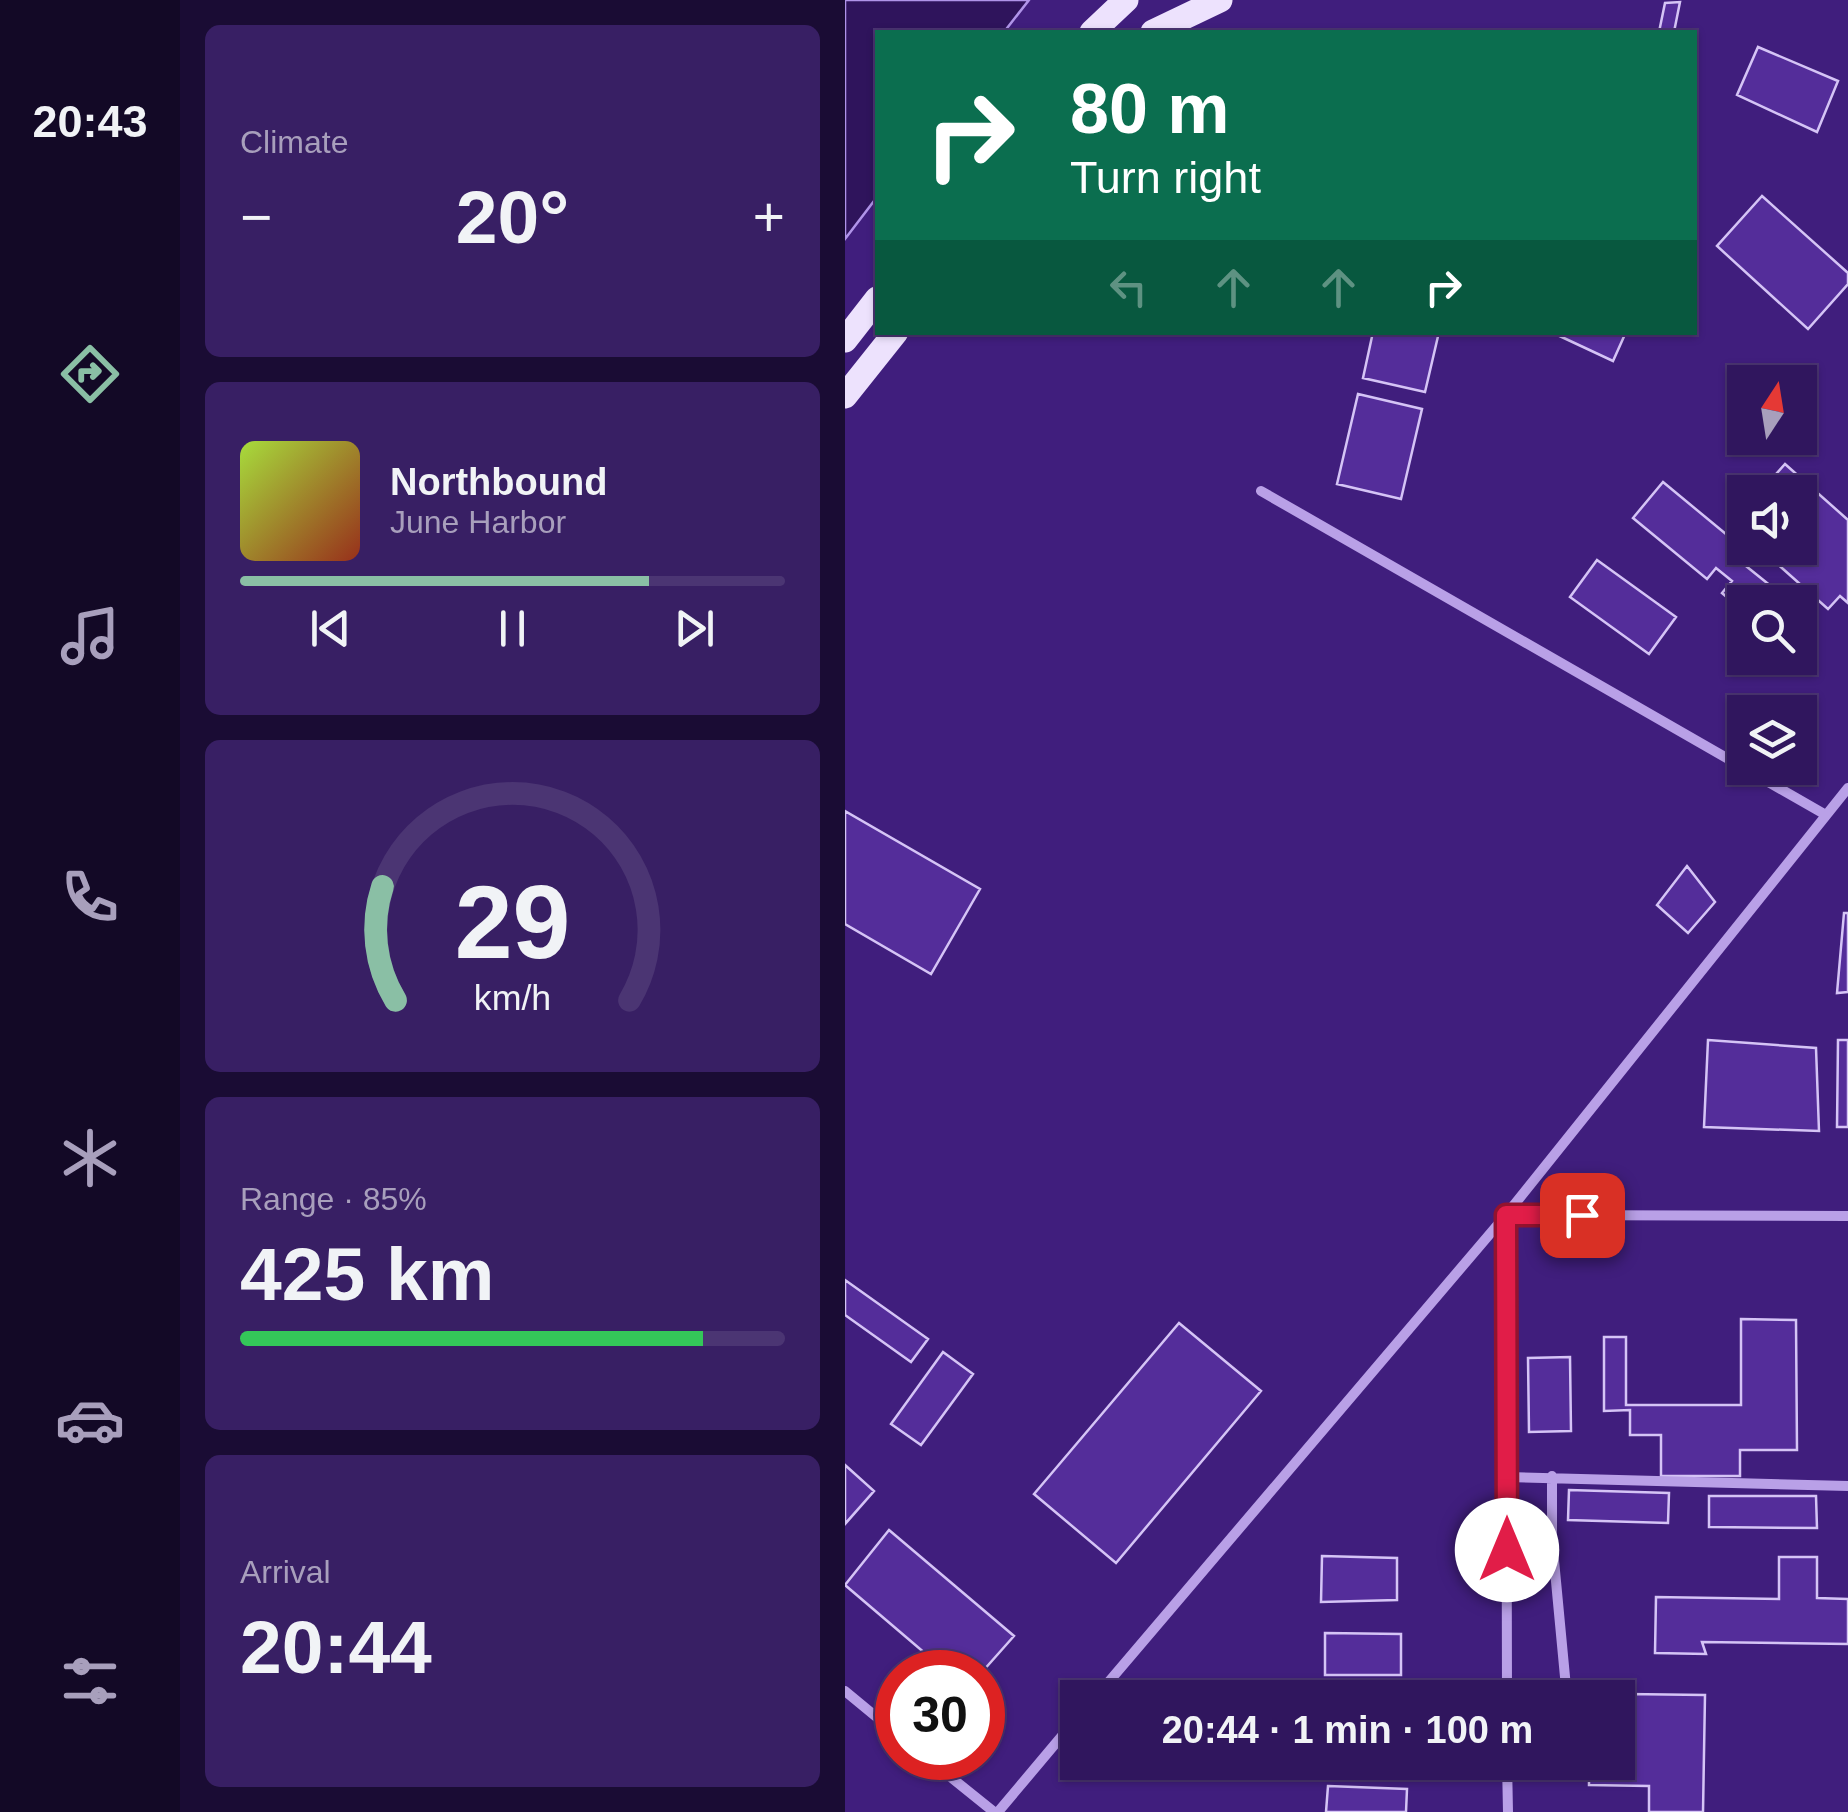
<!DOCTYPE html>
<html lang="en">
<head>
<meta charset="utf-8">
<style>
	:root { --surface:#30165e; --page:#381f64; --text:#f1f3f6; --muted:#a89fbc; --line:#4b3573; --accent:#8abfa5 }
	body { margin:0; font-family:Arial,sans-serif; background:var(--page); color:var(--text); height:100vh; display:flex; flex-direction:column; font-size:38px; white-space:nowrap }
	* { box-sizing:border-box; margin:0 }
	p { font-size:32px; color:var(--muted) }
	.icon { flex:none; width:55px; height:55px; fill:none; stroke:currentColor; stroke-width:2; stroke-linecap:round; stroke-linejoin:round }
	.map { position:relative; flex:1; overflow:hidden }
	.panel { display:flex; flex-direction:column; gap:25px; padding:25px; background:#1a0c34; width:665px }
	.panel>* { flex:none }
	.top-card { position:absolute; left:30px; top:30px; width:822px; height:305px; border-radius:0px; box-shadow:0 2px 8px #0004,0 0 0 2px var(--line); background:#0b6e4f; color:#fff; overflow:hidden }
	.needle { width:65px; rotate:12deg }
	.tools { position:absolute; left:882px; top:365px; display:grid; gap:20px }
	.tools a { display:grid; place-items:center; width:90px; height:90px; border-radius:0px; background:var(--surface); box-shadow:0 2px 8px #0004,0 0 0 2px var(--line); font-size:50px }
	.speed { position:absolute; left:30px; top:1650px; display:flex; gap:20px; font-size:50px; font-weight:700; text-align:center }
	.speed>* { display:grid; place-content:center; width:130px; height:130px; border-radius:50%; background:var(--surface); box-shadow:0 2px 8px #0004,0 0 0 2px var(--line); line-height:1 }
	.speed .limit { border:15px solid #d22; background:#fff; color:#111 }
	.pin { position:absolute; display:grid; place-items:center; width:85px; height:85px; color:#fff; margin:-42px; border-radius:20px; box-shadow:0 5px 15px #0006 }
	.me { position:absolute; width:110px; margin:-55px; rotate:0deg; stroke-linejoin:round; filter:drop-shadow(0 0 8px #0008) }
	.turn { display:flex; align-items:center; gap:35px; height:210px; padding:0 30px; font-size:45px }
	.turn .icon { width:130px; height:130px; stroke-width:2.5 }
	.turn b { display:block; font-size:70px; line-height:85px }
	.lanes { display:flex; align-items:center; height:95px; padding:0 30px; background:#0003; justify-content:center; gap:50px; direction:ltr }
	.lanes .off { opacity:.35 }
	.big { font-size:75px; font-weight:700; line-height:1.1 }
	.panel .card { flex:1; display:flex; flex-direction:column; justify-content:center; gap:15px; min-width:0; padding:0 35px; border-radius:15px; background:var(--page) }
	.panel .dial { align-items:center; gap:0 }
	.dial svg { height:260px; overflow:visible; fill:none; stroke:var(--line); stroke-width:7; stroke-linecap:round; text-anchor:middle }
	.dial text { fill:var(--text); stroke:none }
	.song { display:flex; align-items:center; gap:30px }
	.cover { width:120px; height:120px; border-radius:15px; background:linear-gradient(135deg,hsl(80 70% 55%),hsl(10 70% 35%)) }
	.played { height:10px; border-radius:5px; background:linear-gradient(90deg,var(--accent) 75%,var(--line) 75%) }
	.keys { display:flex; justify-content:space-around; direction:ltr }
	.heat { display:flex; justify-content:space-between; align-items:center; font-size:55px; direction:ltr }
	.charge { height:15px; border-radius:8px; background:linear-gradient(90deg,#34c759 85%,var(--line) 0) }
	.trip { position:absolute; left:215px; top:1680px; width:575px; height:100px; border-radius:0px; background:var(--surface); box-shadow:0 2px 8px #0004,0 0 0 2px var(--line); font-weight:700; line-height:100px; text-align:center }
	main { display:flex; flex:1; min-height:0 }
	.tab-bar { display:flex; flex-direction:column; width:180px; justify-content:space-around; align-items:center; background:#130926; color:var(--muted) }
	.tab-bar .icon { width:70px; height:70px }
	.tab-bar .current { color:var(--accent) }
	.tab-bar b { font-size:45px; color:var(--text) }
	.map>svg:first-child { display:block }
	.water { fill:#2f145c; stroke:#b094e9; stroke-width:2.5 }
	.building { fill:#542d9a; stroke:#d5c4f6; stroke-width:2.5 }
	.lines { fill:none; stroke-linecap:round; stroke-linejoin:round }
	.street { stroke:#b9a0e7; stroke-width:10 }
	.primary { stroke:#ede2fd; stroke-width:25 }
	.route-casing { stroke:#92132f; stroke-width:25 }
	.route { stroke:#e11d48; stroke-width:18 }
</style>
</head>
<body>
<main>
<nav class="tab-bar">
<b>20:43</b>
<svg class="icon current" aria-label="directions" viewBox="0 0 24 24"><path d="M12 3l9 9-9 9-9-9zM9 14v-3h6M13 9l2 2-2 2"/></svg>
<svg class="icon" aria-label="music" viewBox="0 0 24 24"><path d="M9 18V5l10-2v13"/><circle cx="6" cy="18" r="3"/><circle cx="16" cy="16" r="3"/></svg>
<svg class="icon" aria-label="phone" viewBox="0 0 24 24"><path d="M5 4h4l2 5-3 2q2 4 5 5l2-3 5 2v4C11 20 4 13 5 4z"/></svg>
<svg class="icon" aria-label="climate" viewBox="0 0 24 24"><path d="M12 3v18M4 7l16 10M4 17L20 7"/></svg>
<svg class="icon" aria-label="car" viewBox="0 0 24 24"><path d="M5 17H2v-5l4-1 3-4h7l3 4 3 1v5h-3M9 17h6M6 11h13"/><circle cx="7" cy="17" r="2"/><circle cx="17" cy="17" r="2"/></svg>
<svg class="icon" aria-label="filters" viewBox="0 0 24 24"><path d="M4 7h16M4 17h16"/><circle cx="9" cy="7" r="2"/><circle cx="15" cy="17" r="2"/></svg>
</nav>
<section class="panel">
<div class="card"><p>Climate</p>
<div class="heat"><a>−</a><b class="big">20°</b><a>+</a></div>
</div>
<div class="card">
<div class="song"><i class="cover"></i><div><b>Northbound</b><p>June Harbor</p></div></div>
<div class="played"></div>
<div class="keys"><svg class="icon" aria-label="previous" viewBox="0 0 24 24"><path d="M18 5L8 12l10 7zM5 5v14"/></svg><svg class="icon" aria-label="pause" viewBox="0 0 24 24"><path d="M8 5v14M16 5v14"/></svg><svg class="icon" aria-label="next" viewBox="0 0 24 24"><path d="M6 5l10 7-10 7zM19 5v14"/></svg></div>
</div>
<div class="card dial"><svg viewBox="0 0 100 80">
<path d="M14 69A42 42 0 1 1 86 69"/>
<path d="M14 69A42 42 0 0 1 10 34" stroke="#8abfa5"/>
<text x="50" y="56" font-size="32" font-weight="700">29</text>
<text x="50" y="72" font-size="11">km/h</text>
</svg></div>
<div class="card"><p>Range · 85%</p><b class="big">425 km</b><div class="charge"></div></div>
<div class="card"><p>Arrival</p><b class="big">20:44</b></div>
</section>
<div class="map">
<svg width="1003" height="1812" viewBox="0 0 1003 1812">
	<rect width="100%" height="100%" fill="#401e7d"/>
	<!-- water -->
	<path class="water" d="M0 0H184L159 32H32V197L0 239Z"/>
	<!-- building -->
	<path class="building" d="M835 2 829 32H814L820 3Z
		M913 47 993 81 972 132 892 95Z
		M917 196 1003 273V284L963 329 872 246Z
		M528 332H594L580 392 518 378Z
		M706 332H781L768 361Z
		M513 394 577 409 556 499 492 484Z
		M940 464 1003 520V603L995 596 983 609 919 552 921 548H955V492H915Z
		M818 482 899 549 891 558 937 595 931 602H900L898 611 877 593 887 581 871 568 862 579 788 518Z
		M752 560 831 617 804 654 725 597Z
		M0 811 135 889 86 974 0 924Z
		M842 866 870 902 843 933 812 905Z
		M999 913H1003V992L992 993Z
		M863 1040 971 1048 974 1131 859 1127Z
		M993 1040H1003V1127H992Z
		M0 1280 83 1339 66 1362 0 1315Z
		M896 1319 951 1320 952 1450H895V1476H816V1435H785V1410L759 1411V1337H781V1405H896Z
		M334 1323 416 1391 271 1563 189 1494Z
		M98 1352 128 1374 76 1445 46 1424Z
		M725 1357 726 1431 684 1432 683 1358Z
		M0 1465 29 1491 0 1524Z
		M724 1490 824 1493 823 1523 723 1520Z
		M864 1496H971L972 1528 864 1527Z
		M44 1530 169 1636 137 1672H102L0 1585Z
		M477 1556 552 1558V1600L476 1602Z
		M934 1557H972V1598L1003 1599V1644L857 1642 861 1654 810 1653 811 1597 934 1599Z
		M480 1633 556 1634V1675H480Z
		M781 1694 860 1695 858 1812H804V1786L744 1785V1762H772V1720H781Z
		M483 1786 562 1789 561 1812H481Z"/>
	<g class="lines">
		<!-- street -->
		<path class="street" d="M416 491 981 815
			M707 1476V1539L722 1698
			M662 1477 1003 1486
			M0 1691 52 1734
			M250 1698 661 1215 1003 788
			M662 1698 661 1215 1003 1216
			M82 1758 149 1812
			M662 1762 663 1812
			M153 1812 232 1718"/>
		<!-- primary -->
		<path class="primary" d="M247 32 281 0
			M308 32 375 0
			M0 340 32 299
			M0 396 51 332"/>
	</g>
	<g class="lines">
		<!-- route casing -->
		<g class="route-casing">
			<path id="route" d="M662 1550 661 1215H737"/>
		</g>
		<!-- route -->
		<use href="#route" class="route"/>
	</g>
</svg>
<div class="tools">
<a><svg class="needle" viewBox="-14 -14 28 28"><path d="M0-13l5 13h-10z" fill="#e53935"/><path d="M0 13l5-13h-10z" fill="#a89fbc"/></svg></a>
<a><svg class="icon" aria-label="sound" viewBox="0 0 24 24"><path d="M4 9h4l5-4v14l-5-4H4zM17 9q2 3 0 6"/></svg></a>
<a><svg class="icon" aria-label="search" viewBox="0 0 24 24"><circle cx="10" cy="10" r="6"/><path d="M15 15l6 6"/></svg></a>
<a><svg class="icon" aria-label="layers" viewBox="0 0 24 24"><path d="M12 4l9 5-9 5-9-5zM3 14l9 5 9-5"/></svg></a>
</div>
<div class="speed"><div class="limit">30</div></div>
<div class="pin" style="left:737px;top:1215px;background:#d93025"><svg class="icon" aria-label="arrive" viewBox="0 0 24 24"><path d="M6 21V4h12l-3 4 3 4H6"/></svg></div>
<svg class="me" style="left:662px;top:1550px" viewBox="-20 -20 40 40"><circle r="19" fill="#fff"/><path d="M0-13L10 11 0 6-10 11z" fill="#e11d48"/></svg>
<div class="trip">20:44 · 1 min · 100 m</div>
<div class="top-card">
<div class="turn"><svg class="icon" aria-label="right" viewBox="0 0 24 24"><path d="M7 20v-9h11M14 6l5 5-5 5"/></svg><div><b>80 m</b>Turn right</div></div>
<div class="lanes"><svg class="icon off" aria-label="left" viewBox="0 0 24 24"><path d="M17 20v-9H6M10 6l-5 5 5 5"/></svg><svg class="icon off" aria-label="ahead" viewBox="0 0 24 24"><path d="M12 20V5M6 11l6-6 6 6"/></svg><svg class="icon off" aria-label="ahead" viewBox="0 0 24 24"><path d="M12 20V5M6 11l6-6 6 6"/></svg><svg class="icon" aria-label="right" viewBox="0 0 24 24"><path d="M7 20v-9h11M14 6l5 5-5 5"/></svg></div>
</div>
</div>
</main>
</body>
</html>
